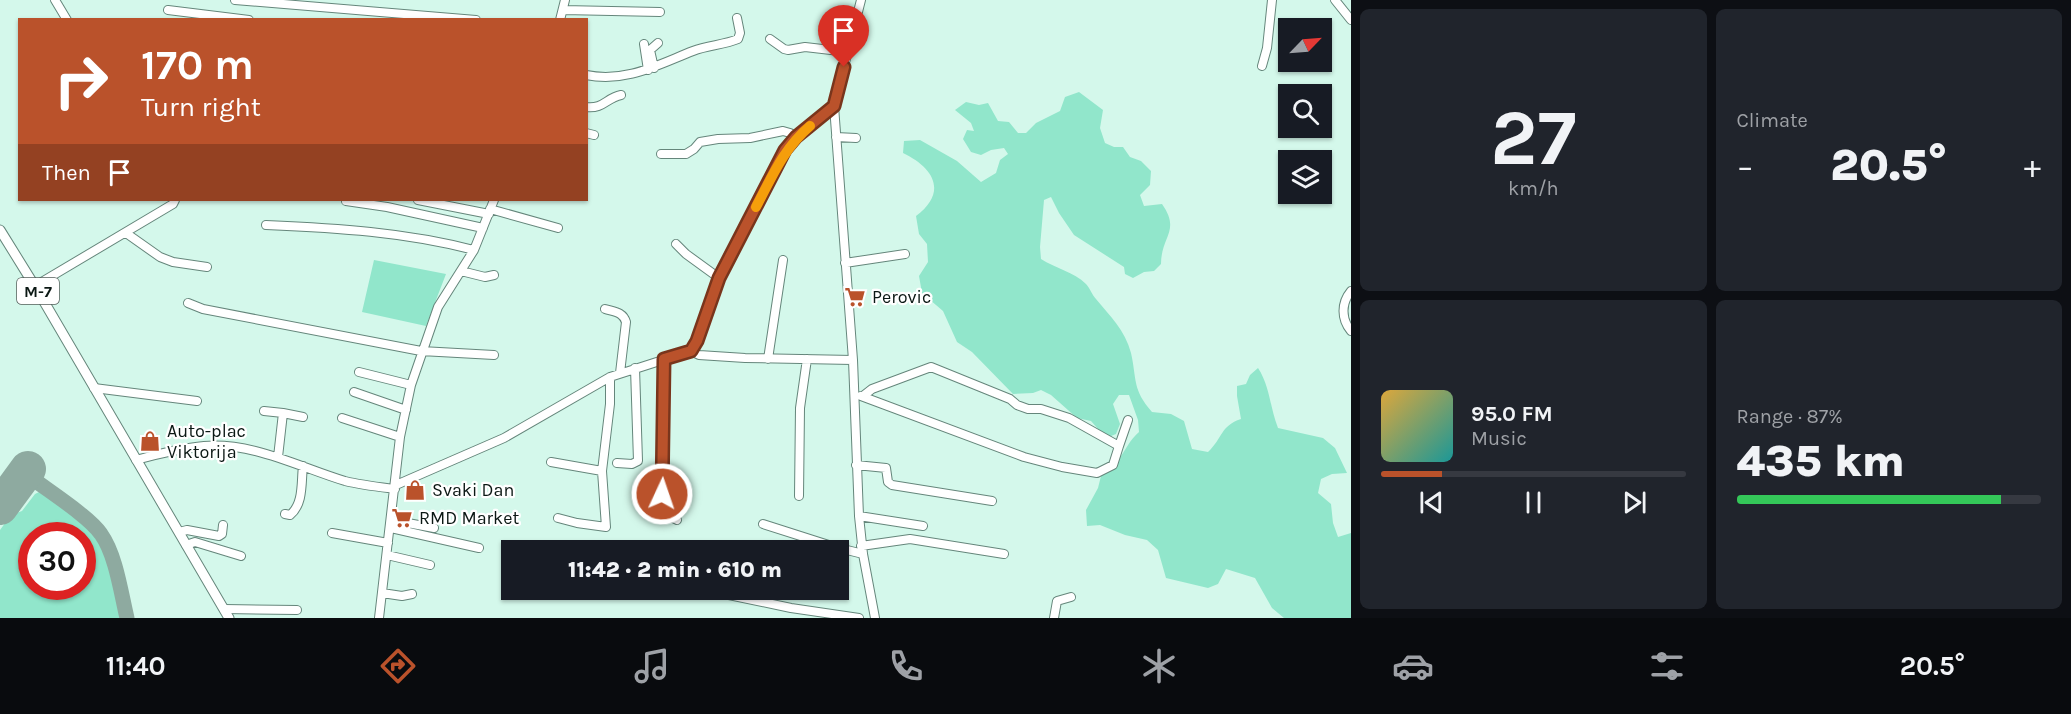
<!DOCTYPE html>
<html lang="en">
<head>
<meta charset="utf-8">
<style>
	:root { --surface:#171b24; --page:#20242c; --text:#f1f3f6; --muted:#9ea1a6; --line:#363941; --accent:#ba522b }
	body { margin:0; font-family:Karla,sans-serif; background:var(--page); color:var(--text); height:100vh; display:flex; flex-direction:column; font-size:22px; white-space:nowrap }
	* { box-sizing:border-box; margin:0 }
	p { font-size:20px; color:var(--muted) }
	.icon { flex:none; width:33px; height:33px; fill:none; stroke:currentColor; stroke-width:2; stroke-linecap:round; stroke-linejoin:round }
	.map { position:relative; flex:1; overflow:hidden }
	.side { display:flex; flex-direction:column; gap:9px; padding:9px; background:#0d0f14; width:720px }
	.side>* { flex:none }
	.banner { position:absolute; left:18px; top:18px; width:570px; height:183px; border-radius:0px; box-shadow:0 2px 4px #0004; background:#ba522b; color:#fff; overflow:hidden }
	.needle { width:39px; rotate:65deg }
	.buttons { position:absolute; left:1278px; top:18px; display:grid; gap:12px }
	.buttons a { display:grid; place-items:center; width:54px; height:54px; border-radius:0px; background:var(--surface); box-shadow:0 2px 4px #0004; font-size:30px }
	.speed { position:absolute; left:18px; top:522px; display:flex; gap:12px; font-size:30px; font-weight:700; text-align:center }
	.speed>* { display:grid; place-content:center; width:78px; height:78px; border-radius:50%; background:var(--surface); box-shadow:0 2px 4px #0004; line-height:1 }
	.speed .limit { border:9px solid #d22; background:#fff; color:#111 }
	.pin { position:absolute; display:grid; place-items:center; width:51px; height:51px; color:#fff; margin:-62px -26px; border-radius:50% 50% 50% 0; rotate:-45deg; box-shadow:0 0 6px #0007 }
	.pin .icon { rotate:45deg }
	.me { position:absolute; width:66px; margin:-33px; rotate:3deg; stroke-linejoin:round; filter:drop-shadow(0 0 4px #0008) }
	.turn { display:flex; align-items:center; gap:21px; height:126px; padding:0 24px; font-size:27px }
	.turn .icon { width:78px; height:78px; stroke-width:2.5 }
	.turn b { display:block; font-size:42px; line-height:51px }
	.then { display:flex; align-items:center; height:57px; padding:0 24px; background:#0003; gap:12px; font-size:22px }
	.big { font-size:45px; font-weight:800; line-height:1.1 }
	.side .card { flex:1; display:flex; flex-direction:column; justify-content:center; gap:9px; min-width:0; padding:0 21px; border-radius:9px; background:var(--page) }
	.side .dial { align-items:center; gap:0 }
	.dial b { font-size:78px; line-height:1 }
	.song { display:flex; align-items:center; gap:18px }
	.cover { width:72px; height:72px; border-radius:9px; background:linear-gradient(135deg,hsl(40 70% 55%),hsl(180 70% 35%)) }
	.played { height:6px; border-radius:3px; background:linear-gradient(90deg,var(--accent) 20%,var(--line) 20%) }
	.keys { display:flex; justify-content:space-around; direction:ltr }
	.heat { display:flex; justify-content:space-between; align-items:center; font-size:33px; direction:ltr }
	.charge { height:9px; border-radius:4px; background:linear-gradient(90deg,#34c759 87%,var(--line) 0) }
	.side .tiles { flex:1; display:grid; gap:9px; grid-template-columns:repeat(2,1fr) }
	.trip { position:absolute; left:501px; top:540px; width:348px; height:60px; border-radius:0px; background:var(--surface); box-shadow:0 2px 4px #0004; font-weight:800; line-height:60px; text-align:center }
	.menu { display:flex; height:96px; justify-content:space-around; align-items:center; background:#090b0e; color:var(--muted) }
	.menu .icon { width:42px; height:42px }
	.menu .active { color:var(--accent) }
	.menu b { font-size:27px; color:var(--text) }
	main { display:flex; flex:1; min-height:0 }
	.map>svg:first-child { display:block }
	.green { fill:#91e6cb; fill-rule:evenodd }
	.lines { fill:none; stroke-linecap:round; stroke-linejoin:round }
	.taxiway { stroke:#8eaaa0; stroke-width:15 }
	.runway { stroke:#8eaaa0; stroke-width:36 }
	.minor-casing { stroke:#65867b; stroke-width:10 }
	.major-casing { stroke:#65867b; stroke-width:11 }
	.minor { stroke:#fff; stroke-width:8 }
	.major { stroke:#fff; stroke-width:9 }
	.route-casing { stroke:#79351c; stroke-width:15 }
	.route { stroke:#ba522b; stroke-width:10 }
	.slow { stroke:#f59e0b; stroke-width:10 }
	.labels { text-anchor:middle; stroke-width:4.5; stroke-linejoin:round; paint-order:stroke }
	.shield { fill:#fff; stroke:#545d5a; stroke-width:1.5 }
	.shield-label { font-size:16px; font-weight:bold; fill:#0b1814 }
	.poi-label { font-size:18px; fill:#0b1814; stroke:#fff; text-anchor:start }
</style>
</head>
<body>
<main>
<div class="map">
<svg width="1351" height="618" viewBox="0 0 1351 618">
	<rect width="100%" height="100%" fill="#d4f8eb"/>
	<!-- green -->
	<path class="green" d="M1079 92 1103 110 1100 128 1105 143 1114 147H1123L1130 157 1141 161 1151 171 1150 185 1140 195 1144 206 1162 204C1181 231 1161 236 1161 264L1154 271 1144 272 1133 278 1125 274 1124 267 1074 235 1059 213 1051 197 1044 200 1040 247 1041 259C1055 268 1074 272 1086 284 1090 288 1092 295 1096 299 1110 316 1125 330 1131 353 1137 380 1132 389 1152 412L1171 414 1184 421 1192 449 1208 452C1223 438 1220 426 1241 419L1237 396V386L1246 384 1250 375 1258 368C1270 386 1270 408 1278 428L1323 438 1335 448 1347 473 1332 474 1321 479 1318 493 1331 504 1333 523 1338 537 1351 533V618H1284L1272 608 1255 578 1226 569 1218 584 1208 588 1166 578 1158 550 1147 540 1125 535 1100 525 1087 526 1086 510 1098 488 1102 472C1109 468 1116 464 1121 456 1128 446 1129 441 1139 432L1138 420 1129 395H1119L1113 404 1120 424 1116 434 1106 438 1091 421 1077 418 1051 395 1041 390 1033 393 1013 394 972 352 957 342 943 311 922 293 919 276 928 262 927 244 919 234 916 216C948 192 934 168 903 153L904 141 920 140 957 161 981 182 996 173 1000 160 1008 154 1004 148 991 150 981 155 971 152 963 139 967 130 974 131 971 123 955 110 966 102 979 105 988 103 998 121 1009 122 1018 133H1026L1036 123 1060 111 1065 97Z
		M374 260 446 274 426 326 362 312Z
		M41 491 87 527 97 538 105 555 122 618H0V530L11 515 22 511 35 494ZM32 536H82V586H32Z"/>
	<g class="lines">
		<!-- taxiway -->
		<path class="taxiway" d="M25 473C44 488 89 516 101 534 116 555 121 593 127 618"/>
		<!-- runway -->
		<path class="runway" d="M0 507 28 469"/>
		<!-- minor casing -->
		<g class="minor-casing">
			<path id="minor" d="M55 0 67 20
				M235 0 476 20
				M1335 0 1351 20
				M168 10 249 20
				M563 10 660 12
				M560 20 565 0
				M770 39 784 49 788 50 805 47 848 52
				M644 44 648 70
				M1262 66 1267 48 1272 0
				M654 68 650 50 658 43
				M586 75C626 83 657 65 693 51 708 45 724 45 738 39L740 33 737 18
				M834 106 853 360 859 516 863 554 875 618
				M586 107C604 109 606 98 621 95
				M586 133 594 135
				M836 137 856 138
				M661 154H686L694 149 700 142 718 139 750 138 783 131 790 133 796 137
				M418 200 489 214
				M346 201 387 207 483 228
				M490 209 558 228
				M266 225C336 228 405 232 474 250
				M126 233 160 257 173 262 207 267
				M676 244 686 254 719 278
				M845 263 905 254
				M461 271 485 277 494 275
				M35 286 173 204 175 200
				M1351 291C1341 303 1341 319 1351 331
				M188 303 203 309 421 351 494 355
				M605 309C615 312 623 312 626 322L620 373
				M691 351 699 355 745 358 853 360
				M664 359 663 503 667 515 677 520
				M768 359 783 260
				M359 372 411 385
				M94 388 197 401
				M354 392 406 410
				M861 396 1024 457 1062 467 1097 473 1113 465 1119 446
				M863 396 872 389 931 367 1010 399 1017 405 1028 409H1041L1069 418 1119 446 1128 420
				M264 411 283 413
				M342 418 400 437
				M278 457 283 413 303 417
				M136 460C158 454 181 448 204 446 253 442 299 467 345 481 361 485 379 487 395 489
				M551 462 602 471
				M617 463 632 464 638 461 635 368
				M856 465 886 468 888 482 892 485 992 501
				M396 485 504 438 610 377 691 351 697 341 719 278 785 150 796 137 834 106 861 0
				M799 496 800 408 807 359
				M285 514 290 515C304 504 301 481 303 466
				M859 516 923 526
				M558 518 577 523 606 527 602 471 610 404V377
				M392 520 434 528
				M763 524 835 547 863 554
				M391 528 479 548
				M179 532 187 530 219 536 222 534 223 525
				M332 533 388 543
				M186 545 195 542 241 556
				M861 546 910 539 1004 554
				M387 555 430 565
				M705 590 791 608 859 618
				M382 593 402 596 412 594
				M224 609 297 610
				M379 618 400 437 411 385 438 307 474 250 494 200
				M1054 618 1057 601 1071 597"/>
		</g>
		<!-- major casing -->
		<g class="major-casing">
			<path id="major" d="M0 230 39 293 229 618"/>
		</g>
		<!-- minor -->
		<use href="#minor" class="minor"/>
		<!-- major -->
		<use href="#major" class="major"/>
	</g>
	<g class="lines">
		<!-- route casing -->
		<g class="route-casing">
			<path id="route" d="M662 494 664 359 691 351 697 341 719 278 785 150 796 137 834 106 844 67"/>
		</g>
		<!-- route -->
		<use href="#route" class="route"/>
		<!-- slow -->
		<path class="slow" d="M756 207C772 177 783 149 810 126"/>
	</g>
	<!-- icons -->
	<defs>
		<g id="supermarket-bare" transform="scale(1.62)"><path d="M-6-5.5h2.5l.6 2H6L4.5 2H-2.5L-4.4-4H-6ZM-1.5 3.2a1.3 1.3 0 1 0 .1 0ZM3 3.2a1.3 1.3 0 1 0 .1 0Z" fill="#ba522b" stroke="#fff" stroke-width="2.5" paint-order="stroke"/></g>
		<g id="shop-bare" transform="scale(1.62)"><path d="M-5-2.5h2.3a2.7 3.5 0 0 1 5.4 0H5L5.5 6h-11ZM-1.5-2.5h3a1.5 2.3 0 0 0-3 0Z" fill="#ba522b" stroke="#fff" stroke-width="2.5" paint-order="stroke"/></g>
	</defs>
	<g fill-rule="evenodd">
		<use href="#supermarket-bare" x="855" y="297"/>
		<use href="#shop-bare" x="150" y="441"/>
		<use href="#shop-bare" x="415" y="490"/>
		<use href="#supermarket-bare" x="402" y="518"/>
	</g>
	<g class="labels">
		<!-- shield labels -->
		<rect class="shield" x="17" y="278" width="42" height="26" rx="4.5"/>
		<g class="shield-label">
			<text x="38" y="297">M-7</text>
		</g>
		<!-- poi labels -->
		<g class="poi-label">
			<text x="872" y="303">Perovic</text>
			<text x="167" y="437">Auto-plac<tspan x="167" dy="21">Viktorija</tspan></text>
			<text x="432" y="496">Svaki Dan</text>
			<text x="419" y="524">RMD Market</text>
		</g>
	</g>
</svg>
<div class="buttons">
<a><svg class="needle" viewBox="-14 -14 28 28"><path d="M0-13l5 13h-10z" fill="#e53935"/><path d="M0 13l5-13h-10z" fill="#9ea1a6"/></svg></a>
<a><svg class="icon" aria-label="search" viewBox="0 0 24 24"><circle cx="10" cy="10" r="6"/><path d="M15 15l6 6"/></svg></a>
<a><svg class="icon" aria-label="layers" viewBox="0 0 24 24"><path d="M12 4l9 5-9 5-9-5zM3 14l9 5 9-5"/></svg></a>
</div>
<div class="speed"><div class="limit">30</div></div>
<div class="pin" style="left:844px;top:67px;background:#d93025"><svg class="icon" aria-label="arrive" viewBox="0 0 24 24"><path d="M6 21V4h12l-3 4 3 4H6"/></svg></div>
<svg class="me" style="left:662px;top:494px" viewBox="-20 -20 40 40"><circle r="17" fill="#ba522b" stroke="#fff" stroke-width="3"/><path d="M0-11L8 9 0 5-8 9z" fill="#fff"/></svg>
<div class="trip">11:42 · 2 min · 610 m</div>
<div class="banner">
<div class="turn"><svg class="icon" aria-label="right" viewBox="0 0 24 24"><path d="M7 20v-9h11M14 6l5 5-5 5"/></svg><div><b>170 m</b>Turn right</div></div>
<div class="then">Then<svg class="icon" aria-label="arrive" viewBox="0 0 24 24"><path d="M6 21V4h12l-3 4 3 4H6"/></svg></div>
</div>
</div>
<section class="side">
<div class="tiles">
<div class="card dial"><b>27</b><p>km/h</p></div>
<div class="card"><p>Climate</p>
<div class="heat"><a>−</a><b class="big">20.5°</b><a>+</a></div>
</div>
<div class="card">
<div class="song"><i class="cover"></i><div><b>95.0 FM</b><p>Music</p></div></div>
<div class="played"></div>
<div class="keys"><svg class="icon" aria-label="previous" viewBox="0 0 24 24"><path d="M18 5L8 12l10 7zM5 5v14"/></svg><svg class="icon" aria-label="pause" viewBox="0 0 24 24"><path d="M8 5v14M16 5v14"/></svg><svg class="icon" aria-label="next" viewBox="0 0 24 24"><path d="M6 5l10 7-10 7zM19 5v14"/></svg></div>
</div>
<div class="card"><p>Range · 87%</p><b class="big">435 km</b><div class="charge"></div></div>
</div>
</section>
</main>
<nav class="menu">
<b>11:40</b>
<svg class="icon active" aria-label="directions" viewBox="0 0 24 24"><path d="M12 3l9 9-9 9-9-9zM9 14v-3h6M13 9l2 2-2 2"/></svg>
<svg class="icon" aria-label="music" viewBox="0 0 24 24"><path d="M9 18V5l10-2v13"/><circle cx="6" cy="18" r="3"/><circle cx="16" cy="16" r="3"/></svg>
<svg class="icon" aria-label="phone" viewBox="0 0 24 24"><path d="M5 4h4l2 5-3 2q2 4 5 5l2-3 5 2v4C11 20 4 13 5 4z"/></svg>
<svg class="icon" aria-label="climate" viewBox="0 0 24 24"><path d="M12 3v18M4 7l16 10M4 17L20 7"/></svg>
<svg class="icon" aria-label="car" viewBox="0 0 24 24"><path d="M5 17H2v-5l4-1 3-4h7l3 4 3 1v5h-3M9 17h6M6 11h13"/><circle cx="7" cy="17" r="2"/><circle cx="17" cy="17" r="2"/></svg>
<svg class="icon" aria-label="filters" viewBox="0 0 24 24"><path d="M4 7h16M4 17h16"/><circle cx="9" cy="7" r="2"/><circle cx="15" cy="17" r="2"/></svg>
<b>20.5°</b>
</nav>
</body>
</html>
